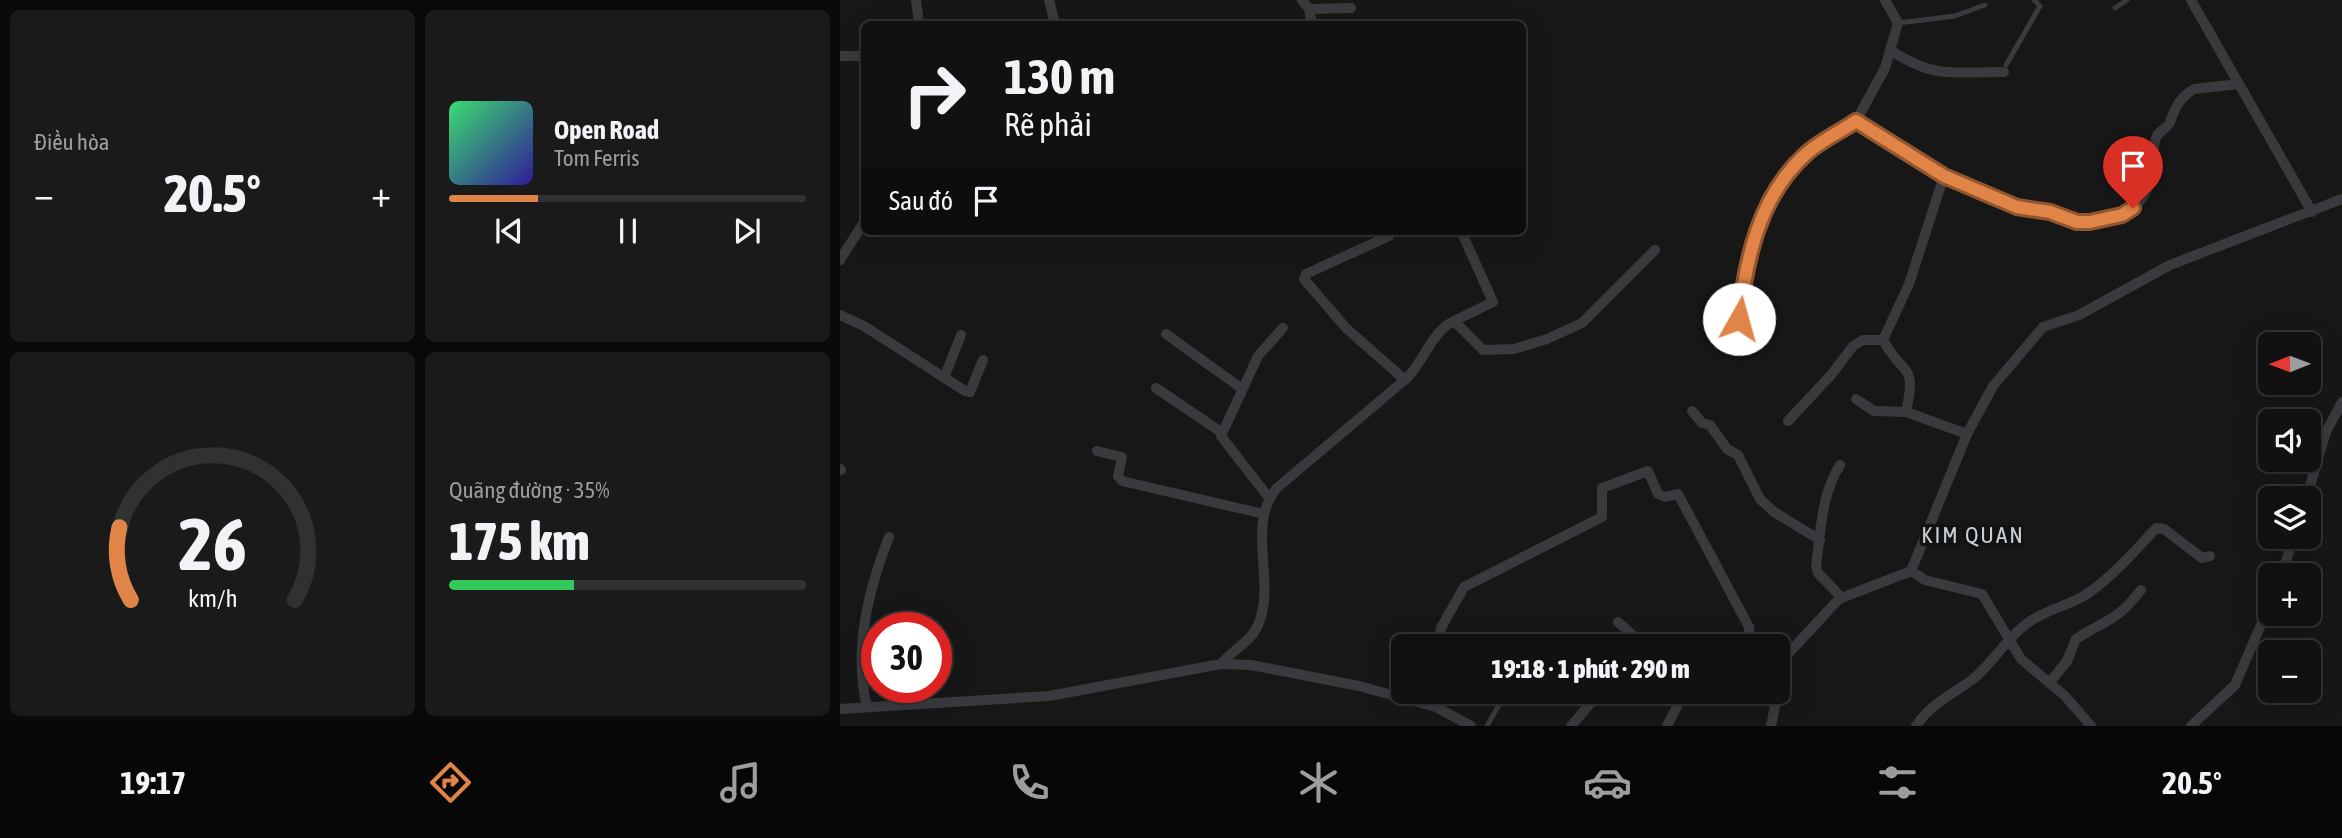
<!DOCTYPE html>
<html lang="vi">
<head>
<meta charset="utf-8">
<style>
	:root { --surface:#111112; --page:#1a1a1b; --text:#f1f3f6; --muted:#9c9d9f; --line:#303132; --accent:#e08447 }
	body { margin:0; font-family:"Asap Condensed",sans-serif; background:var(--page); color:var(--text); height:100vh; display:flex; flex-direction:column; font-size:26px; white-space:nowrap }
	* { box-sizing:border-box; margin:0 }
	p { font-size:23px; color:var(--muted) }
	.icon { flex:none; width:38px; height:38px; fill:none; stroke:currentColor; stroke-width:2; stroke-linecap:round; stroke-linejoin:round }
	.map { position:relative; flex:1; overflow:hidden }
	.panel { display:flex; flex-direction:column; gap:10px; padding:10px; background:#09090a; width:840px }
	.panel>* { flex:none }
	.hud { position:absolute; left:21px; top:21px; width:665px; height:214px; border-radius:10px; box-shadow:0 7px 28px #0002,0 0 0 2px var(--line); background:#111112; color:var(--text); overflow:hidden }
	.needle { width:46px; rotate:269deg }
	.controls { position:absolute; left:1418px; top:332px; display:grid; gap:14px }
	.controls a { display:grid; place-items:center; width:63px; height:63px; border-radius:10px; background:var(--surface); box-shadow:0 7px 28px #0002,0 0 0 2px var(--line); font-size:35px }
	.speed { position:absolute; left:21px; top:612px; display:flex; gap:14px; font-size:35px; font-weight:700; text-align:center }
	.speed>* { display:grid; place-content:center; width:91px; height:91px; border-radius:50%; background:var(--surface); box-shadow:0 7px 28px #0002,0 0 0 2px var(--line); line-height:1 }
	.speed .limit { border:10px solid #d22; background:#fff; color:#111 }
	.pin { position:absolute; display:grid; place-items:center; width:60px; height:60px; color:#fff; margin:-72px -30px; border-radius:50% 50% 50% 0; rotate:-45deg; box-shadow:0 0 7px #0007 }
	.pin .icon { rotate:45deg }
	.me { position:absolute; width:77px; margin:-38px; rotate:7deg; stroke-linejoin:round; filter:drop-shadow(0 0 5px #0008) }
	.turn { display:flex; align-items:center; gap:24px; height:147px; padding:0 28px; font-size:32px }
	.turn .icon { width:91px; height:91px; stroke-width:2.5 }
	.turn b { display:block; font-size:49px; line-height:60px }
	.then { display:flex; align-items:center; height:66px; padding:0 28px; background:#0003; gap:14px; font-size:26px }
	.big { font-size:52px; font-weight:800; line-height:1.1 }
	.panel .widget { flex:1; display:flex; flex-direction:column; justify-content:center; gap:10px; min-width:0; padding:0 24px; border-radius:10px; background:var(--page) }
	.panel .dial { align-items:center; gap:0 }
	.dial svg { height:182px; overflow:visible; fill:none; stroke:var(--line); stroke-width:7; stroke-linecap:round; text-anchor:middle }
	.dial text { fill:var(--text); stroke:none }
	.song { display:flex; align-items:center; gap:21px }
	.cover { width:84px; height:84px; border-radius:10px; background:linear-gradient(135deg,hsl(140 70% 55%),hsl(250 70% 35%)) }
	.played { height:7px; border-radius:4px; background:linear-gradient(90deg,var(--accent) 25%,var(--line) 25%) }
	.keys { display:flex; justify-content:space-around; direction:ltr }
	.heat { display:flex; justify-content:space-between; align-items:center; font-size:38px; direction:ltr }
	.charge { height:10px; border-radius:5px; background:linear-gradient(90deg,#34c759 35%,var(--line) 0) }
	.panel .tiles { flex:1; display:grid; gap:10px; grid-template-columns:repeat(2,1fr) }
	.trip { position:absolute; left:551px; top:634px; width:399px; height:70px; border-radius:10px; background:var(--surface); box-shadow:0 7px 28px #0002,0 0 0 2px var(--line); font-weight:800; line-height:70px; text-align:center }
	.tab-bar { display:flex; height:112px; justify-content:space-around; align-items:center; background:#070707; color:var(--muted) }
	.tab-bar .icon { width:49px; height:49px }
	.tab-bar .selected { color:var(--accent) }
	.tab-bar b { font-size:32px; color:var(--text) }
	main { display:flex; flex:1; min-height:0 }
	.map>svg:first-child { display:block }
	.lines { fill:none; stroke-linecap:round; stroke-linejoin:round }
	.service { stroke:#383a3d; stroke-width:5 }
	.minor { stroke:#383a3d; stroke-width:10 }
	.route-casing { stroke:#92562e; stroke-width:18 }
	.route { stroke:#e08447; stroke-width:12 }
	.labels { text-anchor:middle; stroke-width:7; stroke-linejoin:round; paint-order:stroke }
	.quarter-label { font-size:23px; letter-spacing:2px; fill:#cacfd3; stroke:#111213 }
</style>
</head>
<body>
<main>
<section class="panel">
<div class="tiles">
<div class="widget"><p>Điều hòa</p>
<div class="heat"><a>−</a><b class="big">20.5°</b><a>+</a></div>
</div>
<div class="widget">
<div class="song"><i class="cover"></i><div><b>Open Road</b><p>Tom Ferris</p></div></div>
<div class="played"></div>
<div class="keys"><svg class="icon" aria-label="previous" viewBox="0 0 24 24"><path d="M18 5L8 12l10 7zM5 5v14"/></svg><svg class="icon" aria-label="pause" viewBox="0 0 24 24"><path d="M8 5v14M16 5v14"/></svg><svg class="icon" aria-label="next" viewBox="0 0 24 24"><path d="M6 5l10 7-10 7zM19 5v14"/></svg></div>
</div>
<div class="widget dial"><svg viewBox="0 0 100 80">
<path d="M14 69A42 42 0 1 1 86 69"/>
<path d="M14 69A42 42 0 0 1 9 37" stroke="#e08447"/>
<text x="50" y="56" font-size="32" font-weight="700">26</text>
<text x="50" y="72" font-size="11">km/h</text>
</svg></div>
<div class="widget"><p>Quãng đường · 35%</p><b class="big">175 km</b><div class="charge"></div></div>
</div>
</section>
<div class="map">
<svg width="1502" height="726" viewBox="0 0 1502 726">
	<rect width="100%" height="100%" fill="#171718"/>
	<g class="lines">
		<!-- service -->
		<path class="service" d="M1275 8 1287 0
			M1058 23 1115 16 1145 5
			M1166 65 1200 6 1194 0
			M647 726 664 696"/>
		<!-- minor -->
		<path class="minor" d="M76 0 79 24
			M209 0 215 24
			M462 0 469 9 472 24
			M1351 0 1472 212
			M469 9 511 8
			M1050 50C1094 79 1113 72 1164 72
			M0 56H24
			M1016 121C1066 153 1118 190 1176 206 1188 210 1201 210 1213 213 1222 215 1228 221 1238 222 1261 225 1292 216 1304 195 1315 178 1310 156 1316 138 1319 130 1327 129 1330 122 1335 108 1340 97 1354 89L1399 84
			M1104 176 1069 284 1043 340C1064 378 1077 362 1066 412L1127 434
			M549 236 466 274 464 279 506 328 565 380
			M0 260 24 222
			M0 315 24 326 125 391 130 392 143 360
			M899 319 906 263 930 200 966 154 1016 121 1045 68 1058 23 1045 0
			M614 321 653 302 621 231
			M326 334 401 388
			M104 378 121 335
			M316 388 381 432
			M1016 399 1034 411 1066 412
			M852 411 862 423 870 425 887 449 898 455 920 499 934 512 980 540
			M948 421 991 375 1013 346 1023 340H1043
			M257 451 282 457 278 476 282 481 424 514
			M1000 465C981 495 981 531 976 566L978 573 1002 598
			M0 469 1 470
			M429 498 381 436 418 356 443 328
			M1466 499 1486 432 1502 402
			M1071 571 1085 580 1142 594 1181 659 1225 696 1251 726
			M1441 576 1454 537
			M778 622 795 637 799 646
			M598 646 601 628 624 587 762 517V488L808 471 818 494 825 497 838 494 909 627 910 646
			M381 664C392 650 411 642 418 625 437 582 405 526 437 488L567 378C584 361 592 331 614 321L643 350 674 349 707 339 742 323 815 250
			M1210 682 1227 661 1236 639C1267 619 1276 622 1301 590
			M938 690 945 657 999 599 1071 571 1127 434 1153 386 1203 327 1239 315 1330 265 1502 199
			M27 707C13 651 28 590 49 537
			M0 709 209 696 381 664 411 665 519 686 596 707 631 726
			M731 726 761 691
			M827 726 845 691
			M931 726 938 691
			M1076 726C1091 703 1112 695 1133 679 1154 662 1166 638 1189 622 1207 609 1229 606 1247 594 1273 576 1295 551 1316 528L1324 529 1362 558 1370 556
			M1351 726 1395 685 1430 604"/>
	</g>
	<g class="lines">
		<!-- route casing -->
		<g class="route-casing">
			<path id="route" d="M899 319C906 259 919 196 966 154 980 141 1000 132 1016 121L1104 176 1177 207 1210 212 1237 222H1250L1282 215 1293 208"/>
		</g>
		<!-- route -->
		<use href="#route" class="route"/>
	</g>
	<g class="labels">
		<!-- quarter labels -->
		<g class="quarter-label">
			<text x="1133" y="543">KIM QUAN</text>
		</g>
	</g>
</svg>
<div class="controls">
<a><svg class="needle" viewBox="-14 -14 28 28"><path d="M0-13l5 13h-10z" fill="#e53935"/><path d="M0 13l5-13h-10z" fill="#9c9d9f"/></svg></a>
<a><svg class="icon" aria-label="sound" viewBox="0 0 24 24"><path d="M4 9h4l5-4v14l-5-4H4zM17 9q2 3 0 6"/></svg></a>
<a><svg class="icon" aria-label="layers" viewBox="0 0 24 24"><path d="M12 4l9 5-9 5-9-5zM3 14l9 5 9-5"/></svg></a>
<a>+</a>
<a>−</a>
</div>
<div class="speed"><div class="limit">30</div></div>
<div class="pin" style="left:1293px;top:208px;background:#d93025"><svg class="icon" aria-label="arrive" viewBox="0 0 24 24"><path d="M6 21V4h12l-3 4 3 4H6"/></svg></div>
<svg class="me" style="left:899px;top:319px" viewBox="-20 -20 40 40"><circle r="19" fill="#fff"/><path d="M0-13L10 11 0 6-10 11z" fill="#e08447"/></svg>
<div class="trip">19:18 · 1 phút · 290 m</div>
<div class="hud">
<div class="turn"><svg class="icon" aria-label="right" viewBox="0 0 24 24"><path d="M7 20v-9h11M14 6l5 5-5 5"/></svg><div><b>130 m</b>Rẽ phải</div></div>
<div class="then">Sau đó<svg class="icon" aria-label="arrive" viewBox="0 0 24 24"><path d="M6 21V4h12l-3 4 3 4H6"/></svg></div>
</div>
</div>
</main>
<nav class="tab-bar">
<b>19:17</b>
<svg class="icon selected" aria-label="directions" viewBox="0 0 24 24"><path d="M12 3l9 9-9 9-9-9zM9 14v-3h6M13 9l2 2-2 2"/></svg>
<svg class="icon" aria-label="music" viewBox="0 0 24 24"><path d="M9 18V5l10-2v13"/><circle cx="6" cy="18" r="3"/><circle cx="16" cy="16" r="3"/></svg>
<svg class="icon" aria-label="phone" viewBox="0 0 24 24"><path d="M5 4h4l2 5-3 2q2 4 5 5l2-3 5 2v4C11 20 4 13 5 4z"/></svg>
<svg class="icon" aria-label="climate" viewBox="0 0 24 24"><path d="M12 3v18M4 7l16 10M4 17L20 7"/></svg>
<svg class="icon" aria-label="car" viewBox="0 0 24 24"><path d="M5 17H2v-5l4-1 3-4h7l3 4 3 1v5h-3M9 17h6M6 11h13"/><circle cx="7" cy="17" r="2"/><circle cx="17" cy="17" r="2"/></svg>
<svg class="icon" aria-label="filters" viewBox="0 0 24 24"><path d="M4 7h16M4 17h16"/><circle cx="9" cy="7" r="2"/><circle cx="15" cy="17" r="2"/></svg>
<b>20.5°</b>
</nav>
</body>
</html>
